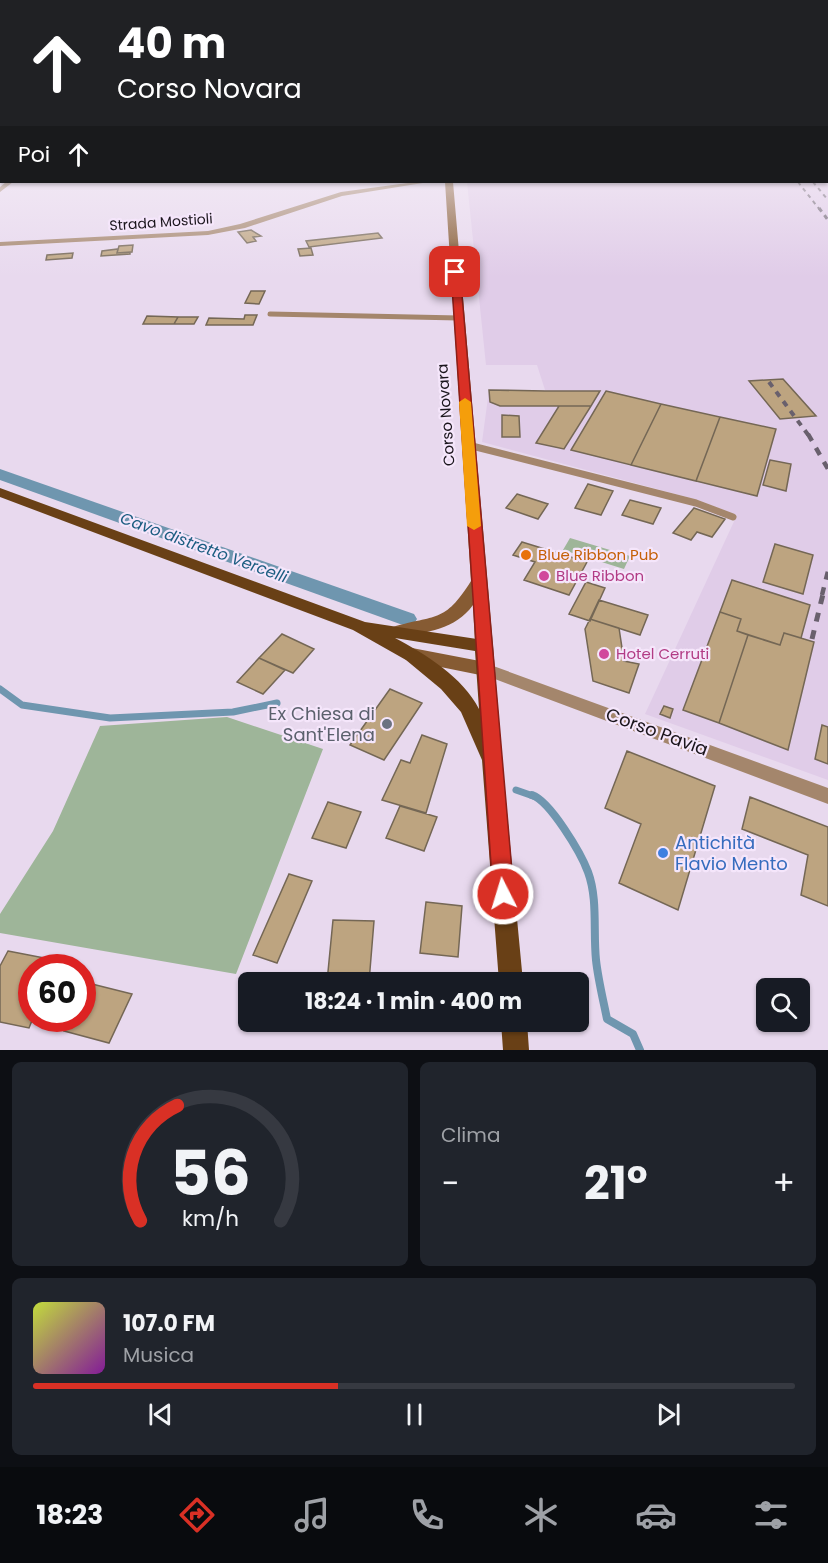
<!DOCTYPE html>
<html lang="it">
<head>
<meta charset="utf-8">
<style>
	:root { --surface:#171b24; --page:#20242c; --text:#f1f3f6; --muted:#9ea1a6; --line:#363941; --accent:#d93025 }
	body { margin:0; font-family:Poppins,sans-serif; background:var(--page); color:var(--text); height:100vh; display:flex; flex-direction:column; font-size:22px; white-space:nowrap }
	* { box-sizing:border-box; margin:0 }
	p { font-size:20px; color:var(--muted) }
	.icon { flex:none; width:33px; height:33px; fill:none; stroke:currentColor; stroke-width:2; stroke-linecap:round; stroke-linejoin:round }
	.map { position:relative; height:1050px; overflow:hidden }
	.sheet { display:flex; flex-direction:column; gap:12px; padding:12px; background:#0d0f14; flex:1 }
	.sheet>* { flex:none }
	.banner { position:absolute; left:0px; top:0px; width:828px; height:183px; box-shadow:0 2px 4px #0004; background:#202124; color:#fff; overflow:hidden }
	.fabs { position:absolute; left:756px; top:978px; display:grid; gap:12px }
	.fabs a { display:grid; place-items:center; width:54px; height:54px; border-radius:9px; background:var(--surface); box-shadow:0 2px 4px #0004; font-size:30px }
	.speed { position:absolute; left:18px; top:954px; display:flex; gap:12px; font-size:30px; font-weight:700; text-align:center }
	.speed>* { display:grid; place-content:center; width:78px; height:78px; border-radius:50%; background:var(--surface); box-shadow:0 2px 4px #0004; line-height:1 }
	.speed .limit { border:9px solid #d22; background:#fff; color:#111 }
	.pin { position:absolute; display:grid; place-items:center; width:51px; height:51px; color:#fff; margin:-26px; border-radius:12px; box-shadow:0 3px 9px #0006 }
	.me { position:absolute; width:66px; margin:-33px; rotate:355deg; stroke-linejoin:round; filter:drop-shadow(0 0 4px #0008) }
	.turn { display:flex; align-items:center; gap:21px; height:126px; padding:0 18px; font-size:27px }
	.turn .icon { width:78px; height:78px; stroke-width:2.5 }
	.turn b { display:block; font-size:42px; line-height:51px }
	.then { display:flex; align-items:center; height:57px; padding:0 18px; background:#0003; gap:12px; font-size:22px }
	.big { font-size:45px; font-weight:700; line-height:1.1 }
	.sheet .tile { flex:1; display:flex; flex-direction:column; justify-content:center; gap:9px; min-width:0; padding:0 21px; border-radius:9px; background:var(--page) }
	.sheet .dial { align-items:center; gap:0 }
	.dial svg { height:156px; overflow:visible; fill:none; stroke:var(--line); stroke-width:7; stroke-linecap:round; text-anchor:middle }
	.dial text { fill:var(--text); stroke:none }
	.song { display:flex; align-items:center; gap:18px }
	.cover { width:72px; height:72px; border-radius:9px; background:linear-gradient(135deg,hsl(70 70% 55%),hsl(290 70% 35%)) }
	.played { height:6px; border-radius:3px; background:linear-gradient(90deg,var(--accent) 40%,var(--line) 40%) }
	.keys { display:flex; justify-content:space-around; direction:ltr }
	.heat { display:flex; justify-content:space-between; align-items:center; font-size:33px; direction:ltr }
	.sheet .tiles { flex:1; display:grid; gap:12px; grid-template-columns:1fr 1fr }
	.tile:last-child { grid-column:span 2 }
	.trip { position:absolute; left:238px; top:972px; width:351px; height:60px; border-radius:9px; background:var(--surface); box-shadow:0 2px 4px #0004; font-weight:700; line-height:60px; text-align:center }
	.tabs { display:flex; height:96px; justify-content:space-around; align-items:center; background:#090b0e; color:var(--muted) }
	.tabs .icon { width:42px; height:42px }
	.tabs .selected { color:var(--accent) }
	.tabs b { font-size:27px; color:var(--text) }
	.map>svg:first-child { display:block }
	.built { fill:#e0cce8 }
	.green { fill:#9eb599 }
	.lines { fill:none; stroke-linecap:round; stroke-linejoin:round }
	.stream-far1 { stroke:#6f96af; stroke-width:7 }
	.stream { stroke:#6f96af; stroke-width:8 }
	.canal { fill:#6f96af; fill-rule:evenodd }
	.building { fill:#bda480; stroke:#746755; stroke-width:1.5 }
	.lane-far1 { stroke:#a4866c; stroke-width:5 }
	.lane { stroke:#a4866c; stroke-width:7 }
	.street { fill:#a4866c; fill-rule:evenodd }
	.secondary { fill:#865b33; fill-rule:evenodd }
	.primary { fill:#694016; fill-rule:evenodd }
	.rail-far4 { stroke:#69606d; stroke-width:2; stroke-dasharray:4 4; stroke-linecap:butt }
	.rail-far3 { stroke:#69606d; stroke-width:3; stroke-dasharray:4.5 4.5; stroke-linecap:butt }
	.rail-far2 { stroke:#69606d; stroke-width:4; stroke-dasharray:6 6; stroke-linecap:butt }
	.rail-far1 { stroke:#69606d; stroke-width:4.5; stroke-dasharray:8 8; stroke-linecap:butt }
	.rail { stroke:#69606d; stroke-width:5; stroke-dasharray:9 9; stroke-linecap:butt }
	.route { fill:#d93025; stroke:#8d1f18; stroke-width:1.5 }
	.slow { fill:#f59e0b }
	.food-dot { fill:#e8710a; stroke:#f5e6fb; stroke-width:2 }
	.hotel-dot { fill:#d1479c; stroke:#f5e6fb; stroke-width:2 }
	.worship-dot { fill:#6b7280; stroke:#f5e6fb; stroke-width:2 }
	.shop-dot { fill:#3f7fe0; stroke:#f5e6fb; stroke-width:2 }
	.labels { text-anchor:middle; stroke-width:4.5; stroke-linejoin:round; paint-order:stroke }
	.far-street-label { font-size:14px; fill:#1a151c; stroke:#f5e6fb }
	.street-label { font-size:15px; fill:#1a151c; stroke:#f5e6fb }
	.food-label { font-size:15px; fill:#c56008; stroke:#f5e6fb; text-anchor:start }
	.hotel-label { font-size:15px; fill:#b23c85; stroke:#f5e6fb; text-anchor:start }
	.water-label { font-size:16px; font-style:italic; fill:#1b5d81; stroke:#f5e6fb }
	.near-worship-label { font-size:18px; fill:#5b616d; stroke:#f5e6fb; text-anchor:end }
	.near-street-label { font-size:18px; fill:#1a151c; stroke:#f5e6fb }
	.near-shop-label { font-size:18px; fill:#366cbe; stroke:#f5e6fb; text-anchor:start }
</style>
</head>
<body>
<div class="map">
<svg width="828" height="1050" viewBox="0 0 828 1050">
	<rect width="100%" height="100%" fill="#e8d9ee"/>
	<!-- built -->
	<path class="built" d="M827 176 828 178V780L645 714 737 515 698 500 482 442 489 390H545L537 365H486L467 182H826Z"/>
	<!-- green -->
	<path class="green" d="M570 538 630 556 624 569 563 550Z
		M227 717 323 749 236 974 0 933V914L53 831 100 726Z"/>
	<g class="lines">
		<!-- stream-far1 -->
		<path class="stream-far1" d="M0 689 22 705 110 718 233 712 277 703
			M516 790 536 797"/>
		<!-- stream -->
		<path class="stream" d="M532 795C550 801 581 853 588 872 598 899 593 931 596 960 598 979 603 999 607 1019L633 1034 640 1050"/>
		<!-- canal -->
		<path class="canal" d="M0 469 414 614 417 619 414 624 407 626 400 624 0 480Z"/>
	</g>
	<!-- building -->
	<path class="building" d="M251 230 261 236 253 237 256 241 247 243 238 232Z
		M378 233 382 238 309 247 306 241Z
		M133 245 132 252 117 253 119 246Z
		M311 248 313 255 300 256 298 249Z
		M118 249 117 253 130 252V254L101 256 102 251Z
		M73 253 72 258 46 260 47 255Z
		M251 291H265L259 304 245 303Z
		M245 315H257L253 325H206L209 318 244 319Z
		M147 316 178 317 174 324H143Z
		M178 317H198L194 324H174Z
		M783 379 816 416 780 419 749 381Z
		M489 390 545 391H600L591 406H500L490 402Z
		M606 391 661 404 631 465 571 450Z
		M661 404 720 417 696 481 631 465Z
		M559 406H591L564 449 536 443Z
		M502 415 519 416 520 437H502Z
		M720 417 776 429 757 496 696 481Z
		M770 460 791 464 786 491 763 485Z
		M588 484 613 491 601 515 575 508Z
		M517 494 548 504 538 519 506 508Z
		M630 500 661 508 653 524 622 515Z
		M694 508 725 519 712 537 697 532 691 540 673 533Z
		M522 542 587 562 569 595 524 580 535 562 513 555Z
		M775 544 813 555 803 594 763 582Z
		M732 580 810 605 801 638 784 633 780 645 737 631 741 619 720 612Z
		M586 582 605 588 590 621 569 614Z
		M599 600 648 615 640 635 590 619Z
		M720 612 741 619 737 631 748 635 719 723 683 710Z
		M590 619 619 628 624 661 639 664 629 693 593 681 585 629Z
		M784 633 814 642 788 750 719 723 748 635 780 645Z
		M282 634 314 649 293 673 259 658Z
		M259 658 285 670 263 694 237 682Z
		M390 689 422 703 384 760 350 745Z
		M664 706 673 709 670 718 660 714Z
		M822 725 828 727V764L815 759Z
		M422 735 447 744 426 813 382 800 401 760 410 763Z
		M627 751 715 786 678 910 619 883 641 824 605 808Z
		M750 797 828 827V906L801 895 808 855 742 829Z
		M328 802 361 812 346 848 312 838Z
		M400 806 437 817 424 851 386 838Z
		M289 874 312 881 277 963 253 955Z
		M426 902 462 906 458 957 420 953Z
		M333 920 374 921 369 982H327Z
		M8 951 60 961 57 968H32L33 1018 29 1028 0 1022V966Z
		M88 983 132 994 109 1043 64 1031 70 1018H82V993Z"/>
	<g class="lines">
		<!-- lane-far1 -->
		<path class="lane-far1" d="M270 314 459 318"/>
		<!-- lane -->
		<path class="lane" d="M468 445 696 503 733 517"/>
		<!-- street -->
		<path class="street" d="M6 182H13L0 192V187Z
			M415 182H429L342 196 245 228 208 235 0 246V242L208 231 240 224 341 192Z
			M485 663 828 788V804L479 673 477 669 479 665Z"/>
		<!-- secondary -->
		<path class="secondary" d="M445 182H453L493 646 490 651 484 653 478 651 475 646 473 605C455 630 427 632 399 637L393 635 390 631 393 627C436 614 444 624 471 581Z
			M412 648 485 662 491 664 494 669 491 674 485 676 406 660 403 655 406 650Z"/>
		<!-- primary -->
		<path class="primary" d="M0 488 365 622 490 641 493 646 501 747 498 752 502 760 523 982H499L482 760 461 712 441 689 406 660 353 630 0 497ZM395 638 475 651 479 709C463 677 425 654 395 638Z
			M501 1022H527L529 1050H503Z"/>
		<!-- rail-far4 -->
		<path class="rail-far4" d="M798 182 820 210
			M813 182 828 200"/>
		<!-- rail-far3 -->
		<path class="rail-far3" d="M819 208 828 220"/>
		<!-- rail-far2 -->
		<path class="rail-far2" d="M769 382 809 436"/>
		<!-- rail-far1 -->
		<path class="rail-far1" d="M808 434 828 469
			M822 595 828 571"/>
		<!-- rail -->
		<path class="rail" d="M812 639 823 594"/>
	</g>
	<!-- sky -->
	<linearGradient id="sky" x2="0" y2="1"><stop stop-color="#77a8d1"/><stop offset="0.47" stop-color="#f5eef7"/><stop offset="1" stop-color="#f5eef7" stop-opacity="0"/></linearGradient>
	<rect width="828" height="277" fill="url(#sky)"/>
	<!-- route -->
	<path class="route" d="M455 270 460 272 514 894 511 901 503 904 496 901 493 894 451 272Z"/>
	<!-- slow -->
	<path class="slow" d="M465 398 471 402 481 526 474 530 467 526 459 402Z"/>
	<!-- markers -->
	<circle class="food-dot" cx="526" cy="555" r="6"/>
	<g class="hotel-dot">
		<circle cx="544" cy="576" r="6"/>
		<circle cx="604" cy="654" r="6"/>
	</g>
	<circle class="worship-dot" cx="387" cy="724" r="6"/>
	<circle class="shop-dot" cx="663" cy="853" r="6"/>
	<g class="labels">
		<!-- far-street labels -->
		<g class="far-street-label">
			<text transform="translate(161 222) rotate(-4)" y="5">Strada Mostioli</text>
		</g>
		<!-- street labels -->
		<g class="street-label">
			<text transform="translate(446 415) rotate(-94)" y="5">Corso Novara</text>
		</g>
		<!-- food labels -->
		<g class="food-label">
			<text x="538" y="560">Blue Ribbon Pub</text>
		</g>
		<!-- hotel labels -->
		<g class="hotel-label">
			<text x="556" y="581">Blue Ribbon</text>
			<text x="616" y="659">Hotel Cerruti</text>
		</g>
		<!-- water labels -->
		<g class="water-label">
			<text transform="translate(204 547) rotate(20)" y="6">Cavo distretto Vercelli</text>
		</g>
		<!-- near-worship labels -->
		<g class="near-worship-label">
			<text x="375" y="720">Ex Chiesa di<tspan x="375" dy="21">Sant'Elena</tspan></text>
		</g>
		<!-- near-street labels -->
		<g class="near-street-label">
			<text transform="translate(657 732) rotate(20)" y="6">Corso Pavia</text>
		</g>
		<!-- near-shop labels -->
		<g class="near-shop-label">
			<text x="675" y="849">Antichità<tspan x="675" dy="21">Flavio Mento</tspan></text>
		</g>
	</g>
</svg>
<div class="fabs">
<a><svg class="icon" aria-label="search" viewBox="0 0 24 24"><circle cx="10" cy="10" r="6"/><path d="M15 15l6 6"/></svg></a>
</div>
<div class="speed"><div class="limit">60</div></div>
<div class="pin" style="left:455px;top:272px;background:#d93025"><svg class="icon" aria-label="arrive" viewBox="0 0 24 24"><path d="M6 21V4h12l-3 4 3 4H6"/></svg></div>
<svg class="me" style="left:503px;top:894px" viewBox="-20 -20 40 40"><circle r="17" fill="#d93025" stroke="#fff" stroke-width="3"/><path d="M0-11L8 9 0 5-8 9z" fill="#fff"/></svg>
<div class="trip">18:24 · 1 min · 400 m</div>
<div class="banner">
<div class="turn"><svg class="icon" aria-label="ahead" viewBox="0 0 24 24"><path d="M12 20V5M6 11l6-6 6 6"/></svg><div><b>40 m</b>Corso Novara</div></div>
<div class="then">Poi<svg class="icon" aria-label="ahead" viewBox="0 0 24 24"><path d="M12 20V5M6 11l6-6 6 6"/></svg></div>
</div>
</div>
<section class="sheet">
<div class="tiles">
<div class="tile dial"><svg viewBox="0 0 100 80">
<path d="M14 69A42 42 0 1 1 86 69"/>
<path d="M14 69A42 42 0 0 1 33 10" stroke="#d93025"/>
<text x="50" y="56" font-size="32" font-weight="700">56</text>
<text x="50" y="72" font-size="11">km/h</text>
</svg></div>
<div class="tile"><p>Clima</p>
<div class="heat"><a>−</a><b class="big">21°</b><a>+</a></div>
</div>
<div class="tile">
<div class="song"><i class="cover"></i><div><b>107.0 FM</b><p>Musica</p></div></div>
<div class="played"></div>
<div class="keys"><svg class="icon" aria-label="previous" viewBox="0 0 24 24"><path d="M18 5L8 12l10 7zM5 5v14"/></svg><svg class="icon" aria-label="pause" viewBox="0 0 24 24"><path d="M8 5v14M16 5v14"/></svg><svg class="icon" aria-label="next" viewBox="0 0 24 24"><path d="M6 5l10 7-10 7zM19 5v14"/></svg></div>
</div>
</div>
</section>
<nav class="tabs">
<b>18:23</b>
<svg class="icon selected" aria-label="directions" viewBox="0 0 24 24"><path d="M12 3l9 9-9 9-9-9zM9 14v-3h6M13 9l2 2-2 2"/></svg>
<svg class="icon" aria-label="music" viewBox="0 0 24 24"><path d="M9 18V5l10-2v13"/><circle cx="6" cy="18" r="3"/><circle cx="16" cy="16" r="3"/></svg>
<svg class="icon" aria-label="phone" viewBox="0 0 24 24"><path d="M5 4h4l2 5-3 2q2 4 5 5l2-3 5 2v4C11 20 4 13 5 4z"/></svg>
<svg class="icon" aria-label="climate" viewBox="0 0 24 24"><path d="M12 3v18M4 7l16 10M4 17L20 7"/></svg>
<svg class="icon" aria-label="car" viewBox="0 0 24 24"><path d="M5 17H2v-5l4-1 3-4h7l3 4 3 1v5h-3M9 17h6M6 11h13"/><circle cx="7" cy="17" r="2"/><circle cx="17" cy="17" r="2"/></svg>
<svg class="icon" aria-label="filters" viewBox="0 0 24 24"><path d="M4 7h16M4 17h16"/><circle cx="9" cy="7" r="2"/><circle cx="15" cy="17" r="2"/></svg>
</nav>
</body>
</html>
